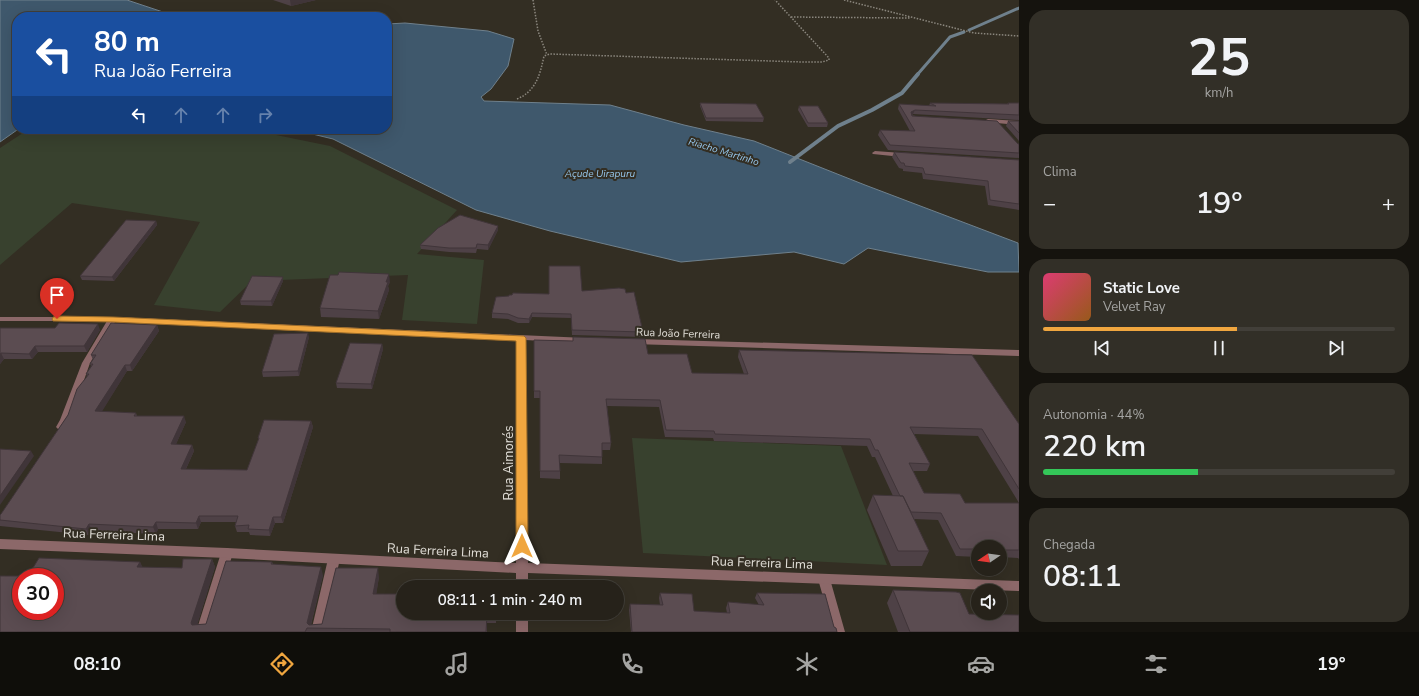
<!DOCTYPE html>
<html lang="pt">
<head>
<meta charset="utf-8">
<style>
	:root { --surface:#26221a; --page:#322f27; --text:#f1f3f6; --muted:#a4a4a2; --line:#423f39; --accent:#f0a63f }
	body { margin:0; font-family:"Nunito Sans",sans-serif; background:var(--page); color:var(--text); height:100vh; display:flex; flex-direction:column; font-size:15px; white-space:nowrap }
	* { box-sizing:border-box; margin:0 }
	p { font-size:13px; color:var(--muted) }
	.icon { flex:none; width:22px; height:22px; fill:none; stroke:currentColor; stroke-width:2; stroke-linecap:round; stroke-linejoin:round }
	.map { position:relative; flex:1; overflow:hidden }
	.drawer { display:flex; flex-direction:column; gap:10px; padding:10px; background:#15130e; width:400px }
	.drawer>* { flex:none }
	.top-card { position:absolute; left:12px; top:12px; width:380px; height:122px; border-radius:16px; box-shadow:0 4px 16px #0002,0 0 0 1px var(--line); background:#1a4fa0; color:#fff; overflow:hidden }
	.needle { width:26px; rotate:257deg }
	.buttons { position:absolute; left:971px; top:540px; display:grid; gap:8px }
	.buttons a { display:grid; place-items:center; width:36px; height:36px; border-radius:50%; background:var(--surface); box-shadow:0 4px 16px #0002,0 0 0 1px var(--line); font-size:20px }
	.speed { position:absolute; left:12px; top:568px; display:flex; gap:8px; font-size:20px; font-weight:700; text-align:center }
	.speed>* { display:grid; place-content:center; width:52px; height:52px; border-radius:50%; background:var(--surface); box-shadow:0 4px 16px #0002,0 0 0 1px var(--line); line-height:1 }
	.speed .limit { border:6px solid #d22; background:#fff; color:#111 }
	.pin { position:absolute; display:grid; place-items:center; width:34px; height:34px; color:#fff; margin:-41px -17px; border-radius:50% 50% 50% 0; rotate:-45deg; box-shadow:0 0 4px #0007 }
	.pin .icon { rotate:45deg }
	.me { position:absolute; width:44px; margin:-22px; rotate:0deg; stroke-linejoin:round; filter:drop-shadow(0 0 3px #0008) }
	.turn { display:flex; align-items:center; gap:14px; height:84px; padding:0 16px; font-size:18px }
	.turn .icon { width:52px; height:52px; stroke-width:2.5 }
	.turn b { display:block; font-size:28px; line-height:34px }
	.lanes { display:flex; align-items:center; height:38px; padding:0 16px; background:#0003; justify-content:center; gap:20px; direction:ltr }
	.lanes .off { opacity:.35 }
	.big { font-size:30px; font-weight:600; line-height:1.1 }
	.drawer .card { flex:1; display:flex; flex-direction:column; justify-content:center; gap:6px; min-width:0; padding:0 14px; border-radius:16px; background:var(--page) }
	.drawer .dial { align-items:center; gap:0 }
	.dial b { font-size:52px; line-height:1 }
	.song { display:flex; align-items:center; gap:12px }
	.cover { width:48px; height:48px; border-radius:6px; background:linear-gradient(135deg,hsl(340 70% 55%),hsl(30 70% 35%)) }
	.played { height:4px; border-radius:2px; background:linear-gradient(90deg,var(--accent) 55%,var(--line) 55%) }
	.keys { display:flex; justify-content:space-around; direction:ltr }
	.heat { display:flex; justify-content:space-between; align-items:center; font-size:22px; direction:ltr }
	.charge { height:6px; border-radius:3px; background:linear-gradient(90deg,#34c759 44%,var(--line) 0) }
	.trip { position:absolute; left:396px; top:580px; width:228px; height:40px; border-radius:20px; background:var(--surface); box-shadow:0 4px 16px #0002,0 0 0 1px var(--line); font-weight:600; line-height:40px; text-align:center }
	.menu { display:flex; height:64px; justify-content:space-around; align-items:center; background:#0f0e0a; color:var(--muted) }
	.menu .icon { width:28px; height:28px }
	.menu .selected { color:var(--accent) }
	.menu b { font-size:18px; color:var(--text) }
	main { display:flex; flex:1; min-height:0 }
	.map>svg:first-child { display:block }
	.green { fill:#38412e }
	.water { fill:#3f586c; stroke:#6f808c }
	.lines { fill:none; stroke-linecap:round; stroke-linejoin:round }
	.stream-far1 { stroke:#6f808c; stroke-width:3 }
	.stream { stroke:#6f808c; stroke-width:4 }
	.path { stroke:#8b877e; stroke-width:1.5; stroke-dasharray:1.5 1.5; stroke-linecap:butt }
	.service { fill:#8c6869; fill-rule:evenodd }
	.minor { fill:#8c6869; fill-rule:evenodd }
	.wall { fill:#4e4146; fill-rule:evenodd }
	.shaded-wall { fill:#403539 }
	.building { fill:#5b4c51; stroke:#403539; fill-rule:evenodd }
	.route { fill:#f0a63f; stroke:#9c6c29 }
	.labels { text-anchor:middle; stroke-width:4; stroke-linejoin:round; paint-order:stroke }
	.far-water-label { font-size:10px; font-style:italic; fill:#97c8ee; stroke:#332e23 }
	.street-label { font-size:11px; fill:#e0ddd6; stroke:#332e23 }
	.near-street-label { font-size:13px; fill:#e0ddd6; stroke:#332e23 }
</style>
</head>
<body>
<main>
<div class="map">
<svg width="1019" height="632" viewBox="0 0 1019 632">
	<rect width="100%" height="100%" fill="#332e23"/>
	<!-- green -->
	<path class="green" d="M40 129H247L330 146 457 210 417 254 484 260 477 324 402 320 408 275 252 281 220 312 154 305 200 222 72 203 0 265V148L26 131Z
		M632 438 841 446 887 565 643 553Z"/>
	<!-- water -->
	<path class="water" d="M0 0H127L178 17H17V129H22L17 130 0 142Z
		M405 23 488 31 514 39 508 66 491 89 481 97 484 101 610 105 684 125 754 141 865 185 1018 243 1019 272H988L868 248 844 264 794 252 681 262 550 231 476 210 333 139 292 129H387V24Z"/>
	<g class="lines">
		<!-- stream-far1 -->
		<path class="stream-far1" d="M969 30 1019 8
			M917 75 950 37 964 32"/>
		<!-- stream -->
		<path class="stream" d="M790 162 838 126 872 110 902 93 918 74"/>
		<!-- path -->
		<path class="path" d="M533 0 538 31 547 55
			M844 0 974 33 1019 36
			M791 17 910 18
			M517 99C536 91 540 75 544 56L550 54 802 62H822L829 60V58L775 0"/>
		<!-- service -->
		<path class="service" d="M227 548 231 550 233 553 208 632H196L221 553 223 550Z
			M334 554 338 556 340 559 323 632H311L328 559 330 556Z
			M824 574 828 575 830 579 845 632H833L818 579 820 575Z"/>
		<!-- minor -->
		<path class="minor" d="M988 119 1019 121V125L986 122V120Z
			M875 151 902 153 905 155 902 157 873 154 872 153Z
			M0 317H113L586 338 587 340 586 342 583 343 525 340 528 563 1019 581V591L528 573V587H516V573L227 558 0 549V539L227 548 516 563 517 340 115 322 90 363 70 420 64 429H58L56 427 60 420 82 363 107 321H0Z
			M636 339 1019 350V356L633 344 632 342 633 340Z
			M516 613H528V632H516Z"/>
	</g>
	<!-- wall -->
	<path class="wall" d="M273 0H316L291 6Z
		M700 103 764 118 763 122 706 121 700 106Z
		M930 103 1007 104 1008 103H1019V120L913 114 912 115 1019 144V158L888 150 878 135 880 130 910 131 898 109 899 104 929 106Z
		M799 106 828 123 827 127H808L798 110Z
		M1008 121H1019V141L1006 126Z
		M894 152 1019 160V210L988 205 985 186 923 179 922 173 903 171V169L899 168 892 157Z
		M156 221 157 225 114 281 82 280 80 276Z
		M498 226V230L488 250 477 249 476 253 449 252 421 249 420 245Z
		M283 277V281L272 306 241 305 240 301Z
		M390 282 388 286 389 290 379 319 321 317 320 308Z
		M582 291 626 293 643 332V337L572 335 571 318 532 317 529 323H518L508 319 492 318V313L549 294Z
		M157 325 159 331 132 371H127L101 412 136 413 137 416 186 422 176 444 192 445 194 451 186 469 247 470 258 441V438L311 421 313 427 283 523H275L270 536 250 535 249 532H237L235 526 236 522H201L198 529H158L156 534 92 531 89 535 0 526V515L1 514 68 415 87 376 86 374 91 366 90 364 93 360 91 355Z
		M0 328 100 330 87 352H38L32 359H4L0 364Z
		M309 337 299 376 263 377 262 372Z
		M573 337 648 354 692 373 744 374 738 357 739 350 1019 424V559L1018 558 1000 557V547H978V557L956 556 938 520 914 519 929 551 922 566H891L867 510 873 495 893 496 875 457H872L867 446 714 441 713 438 665 437 659 407 607 406 611 443 610 450H602V464L560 463V479L540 478V398H534V340L573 341ZM914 434 978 436 1019 503H965L924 493 913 471H927L930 464Z
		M382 344 383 349 372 389 337 388 336 383Z
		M212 559 215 567 197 625 206 624 272 562 273 564 323 575 311 625 322 624 379 577 376 594 496 613V623H487V632H0L28 576 140 562 142 567 182 568Z
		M893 590 969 614 1019 632H898L887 603Z
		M660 593 694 611 727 613 726 608 728 602 759 605 755 598 757 593 834 627 837 632H631L629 610 630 604 660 605 659 598Z"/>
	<!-- shaded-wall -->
	<path class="shaded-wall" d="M290 0H316L291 6Z
		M915 110 913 114 910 117 911 112Z
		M156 221 157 225 114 281 112 277Z
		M498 226V230L488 250V245Z
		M389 274 390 282 388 286 389 290 379 319 378 311 386 282Z
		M283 277V281L272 306 271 301Z
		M532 313V317L529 323V319Z
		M98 324 100 330 87 352 84 346Z
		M157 325 159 331 132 371 130 365Z
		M308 333 309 337 299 376 298 371Z
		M382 344 383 349 372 389 371 384Z
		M35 346 38 352 32 359 29 354Z
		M1 353 4 359 0 364V355Z
		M125 365 127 371 98 418 95 411Z
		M184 416 186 422 173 451 171 444Z
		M311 421 313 427 283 523 281 517Z
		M192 445 194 451 183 475 181 469Z
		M31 451 34 456 0 505V496Z
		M199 516 201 522 198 529 196 523Z
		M273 517 275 523 270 536 269 530Z
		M156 522 158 529 156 534 153 527Z
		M89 524 92 531 89 535 86 529Z
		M212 559 215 567 195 632 191 623Z
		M140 562 144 570 137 567Z
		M321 567 323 575 310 628 307 623Z
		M378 568 379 577 375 603 373 594Z"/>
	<!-- building -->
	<path class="building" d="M700 103 756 104 764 118H706Z
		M930 103 1009 104 1008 103H1019V115L915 110 911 112 912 116 997 121 1018 144H1019V153L890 145 880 130 915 131 899 104 936 106Z
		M799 106H818L828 123H808Z
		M1008 121H1019V133Z
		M894 152 1019 160V204L990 200 988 181 925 174 923 168 905 166 904 163H901Z
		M460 215 498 226 488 245 477 244 476 248H449L420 245 438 228Z
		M126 220 156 221 112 277 80 276Z
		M549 266H580L582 291 619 288 625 289 626 293 634 292 643 332 572 330 571 314 532 313 529 319 518 318 508 314 492 313 496 297 509 296V295H512L513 293 549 294Z
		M339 272 389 274 386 282H388L378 311 320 308 330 275H338Z
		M252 276 283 277 271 301H240Z
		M59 323 98 324 84 346H35L29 354 1 353 0 355V328H55Z
		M111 323 157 325 130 365H125L95 411 136 413 134 416H184L171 444 192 445 181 469 247 470 259 438H258L264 420 311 421 281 517H273L269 530 248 529 249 525 235 526 238 516H199L196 523 156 522 153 527 89 524 86 529 0 520V515L1 514 68 415 77 389 89 374H86L93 364H90L96 355H91Z
		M308 333 298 371 262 372 274 334Z
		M573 337 645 339 648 354H687L692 373 748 374 739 350 972 355 1019 424V489L982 429 910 427 930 464 909 463 924 493 960 494 965 503H1019V550H1000V547H978V549H960L941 513 911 512 903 496H900L878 450H875L870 439 715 434 714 431 666 430 660 400 606 399 611 443H602V457L559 455 560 471H540V391H534V340L573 341Z
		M350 343 382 344 371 384 336 383Z
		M0 449 31 451 0 496Z
		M873 495 903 496 929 551H898Z
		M39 558 140 562 137 567 182 568 183 559H212L191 623 192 625 206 624 226 561 272 562 271 564 321 567 307 623 309 625 322 624 336 568H378L373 594H403V613H496V615H487L486 632H390V629L307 628 305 632H0V576H28ZM21 577H55V611H21Z
		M893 590 956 592 960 593 969 614 1019 615V632H910Z
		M660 593 692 594 694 611 730 613 728 602 764 605 757 593 825 594 834 627 836 628 837 632H632L630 604 663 605Z"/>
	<!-- route -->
	<path class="route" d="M57 316 113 317 524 336 526 338 528 546 526 549 522 551 518 549 516 546V341L113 322 53 321 52 319 53 317Z"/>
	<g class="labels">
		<!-- far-water labels -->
		<g class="far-water-label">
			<text transform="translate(724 151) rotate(17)" y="4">Riacho Martinho</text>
			<text x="600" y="177">Açude Uirapuru</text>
		</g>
		<!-- street labels -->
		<g class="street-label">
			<text transform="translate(678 333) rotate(2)" y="4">Rua João Ferreira</text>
		</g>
		<!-- near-street labels -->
		<g class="near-street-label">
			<text transform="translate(508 463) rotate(-90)" y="5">Rua Aimorés</text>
			<text transform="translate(114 534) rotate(2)" y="5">Rua Ferreira Lima</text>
			<text transform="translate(438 550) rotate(3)" y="5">Rua Ferreira Lima</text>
			<text transform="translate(762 562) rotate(2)" y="5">Rua Ferreira Lima</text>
		</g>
	</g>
</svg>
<div class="buttons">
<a><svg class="needle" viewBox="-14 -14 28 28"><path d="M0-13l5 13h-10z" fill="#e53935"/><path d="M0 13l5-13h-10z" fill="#a4a4a2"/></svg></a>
<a><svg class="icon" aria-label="sound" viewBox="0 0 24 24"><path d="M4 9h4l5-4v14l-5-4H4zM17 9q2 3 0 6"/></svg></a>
</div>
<div class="speed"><div class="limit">30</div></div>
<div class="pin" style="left:57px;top:319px;background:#d93025"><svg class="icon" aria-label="arrive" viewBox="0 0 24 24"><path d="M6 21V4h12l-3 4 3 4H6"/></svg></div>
<svg class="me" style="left:522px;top:546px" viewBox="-20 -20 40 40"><path d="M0-17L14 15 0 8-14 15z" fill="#f0a63f" stroke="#fff" stroke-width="4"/></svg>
<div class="trip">08:11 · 1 min · 240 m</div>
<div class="top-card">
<div class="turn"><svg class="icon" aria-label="left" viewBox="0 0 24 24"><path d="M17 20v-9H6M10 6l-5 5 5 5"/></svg><div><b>80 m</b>Rua João Ferreira</div></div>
<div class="lanes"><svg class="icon" aria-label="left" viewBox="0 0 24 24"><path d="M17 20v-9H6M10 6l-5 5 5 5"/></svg><svg class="icon off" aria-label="ahead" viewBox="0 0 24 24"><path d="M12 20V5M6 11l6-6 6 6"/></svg><svg class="icon off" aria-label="ahead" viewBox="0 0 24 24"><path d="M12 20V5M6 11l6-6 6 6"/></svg><svg class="icon off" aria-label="right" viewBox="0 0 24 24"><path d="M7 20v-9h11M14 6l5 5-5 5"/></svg></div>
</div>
</div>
<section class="drawer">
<div class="card dial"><b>25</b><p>km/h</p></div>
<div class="card"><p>Clima</p>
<div class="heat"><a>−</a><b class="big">19°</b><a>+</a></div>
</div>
<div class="card">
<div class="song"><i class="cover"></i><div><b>Static Love</b><p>Velvet Ray</p></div></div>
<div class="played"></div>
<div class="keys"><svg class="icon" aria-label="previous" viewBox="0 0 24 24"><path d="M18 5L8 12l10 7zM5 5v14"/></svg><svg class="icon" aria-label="pause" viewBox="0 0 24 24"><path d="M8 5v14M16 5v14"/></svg><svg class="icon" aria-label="next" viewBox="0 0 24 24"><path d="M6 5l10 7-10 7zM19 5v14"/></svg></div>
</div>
<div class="card"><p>Autonomia · 44%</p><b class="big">220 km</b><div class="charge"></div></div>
<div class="card"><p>Chegada</p><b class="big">08:11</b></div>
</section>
</main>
<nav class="menu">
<b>08:10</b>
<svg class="icon selected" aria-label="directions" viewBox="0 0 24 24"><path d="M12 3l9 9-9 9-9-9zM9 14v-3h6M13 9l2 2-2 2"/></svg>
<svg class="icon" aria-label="music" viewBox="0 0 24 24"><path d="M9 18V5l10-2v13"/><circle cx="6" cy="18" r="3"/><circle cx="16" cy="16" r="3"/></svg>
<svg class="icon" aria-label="phone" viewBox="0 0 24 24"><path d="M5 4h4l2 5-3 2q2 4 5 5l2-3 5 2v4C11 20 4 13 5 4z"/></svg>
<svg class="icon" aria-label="climate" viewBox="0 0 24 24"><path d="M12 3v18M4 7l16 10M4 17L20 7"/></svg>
<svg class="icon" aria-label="car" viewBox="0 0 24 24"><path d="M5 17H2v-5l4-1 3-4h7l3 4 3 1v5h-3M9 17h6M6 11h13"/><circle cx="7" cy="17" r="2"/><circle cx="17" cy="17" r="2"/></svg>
<svg class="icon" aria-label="filters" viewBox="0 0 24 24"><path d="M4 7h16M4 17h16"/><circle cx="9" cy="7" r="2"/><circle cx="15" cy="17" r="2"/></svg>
<b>19°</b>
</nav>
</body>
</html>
